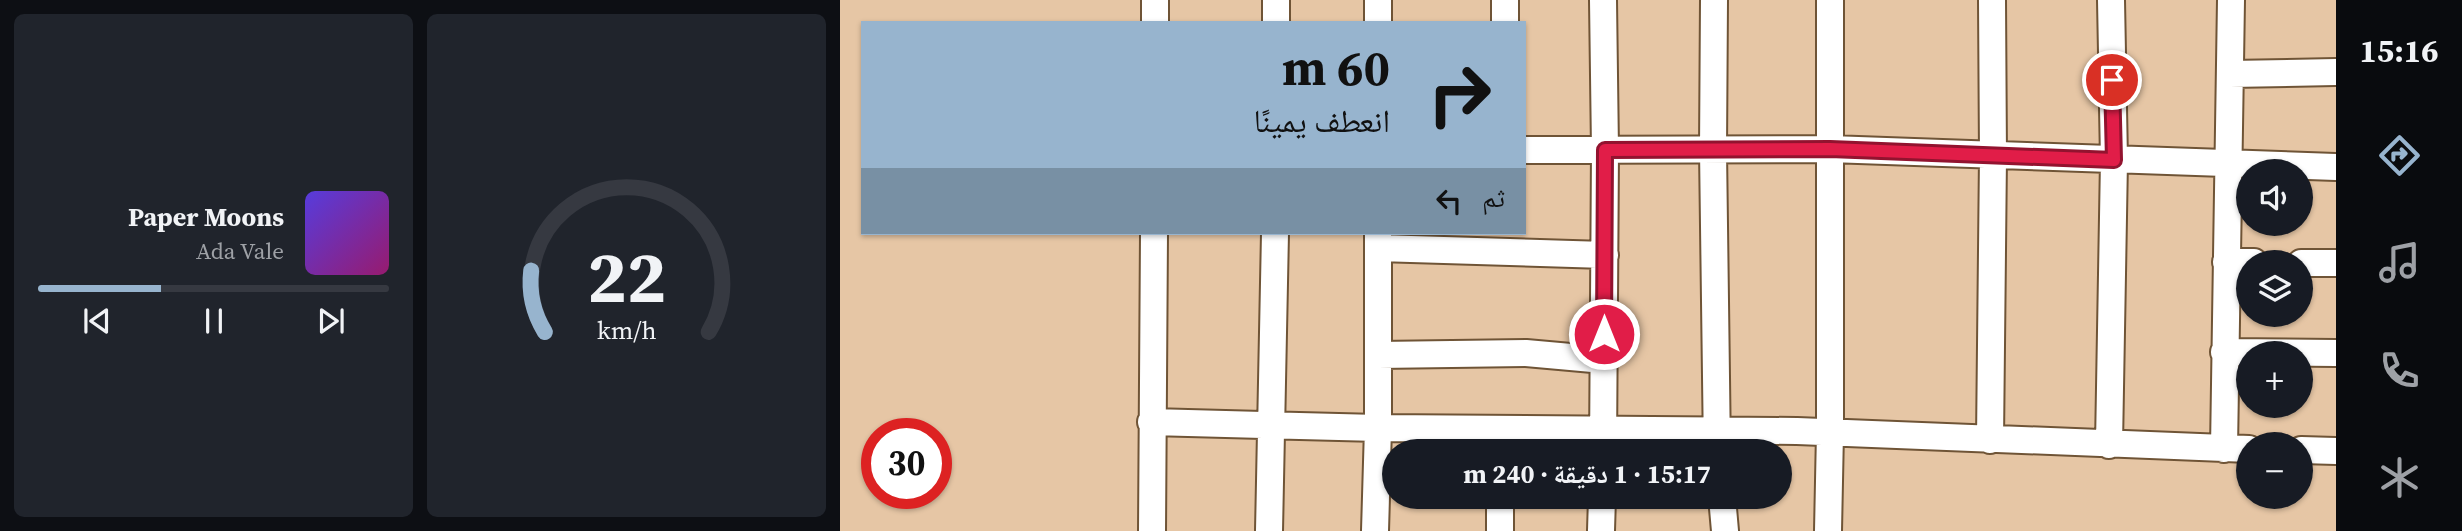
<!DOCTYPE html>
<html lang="ar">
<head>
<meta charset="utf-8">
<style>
	:root { --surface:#171b24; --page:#20242c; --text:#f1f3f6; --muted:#9ea1a6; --line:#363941; --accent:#97b4ce }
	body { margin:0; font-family:"Source Serif 4","Noto Naskh Arabic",serif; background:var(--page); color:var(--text); direction:rtl; height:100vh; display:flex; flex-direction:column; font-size:26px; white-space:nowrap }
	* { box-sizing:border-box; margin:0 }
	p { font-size:23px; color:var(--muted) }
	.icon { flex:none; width:38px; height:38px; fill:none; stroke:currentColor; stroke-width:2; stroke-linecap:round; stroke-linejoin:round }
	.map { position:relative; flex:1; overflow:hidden; direction:ltr }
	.panel { display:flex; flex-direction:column; gap:14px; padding:14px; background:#0d0f14; width:840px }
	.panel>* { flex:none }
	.banner { position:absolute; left:21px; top:21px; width:665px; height:214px; border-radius:0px; box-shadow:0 2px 5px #0004; direction:rtl; background:#97b4ce; color:#111; overflow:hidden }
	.fabs { position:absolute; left:1396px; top:159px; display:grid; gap:14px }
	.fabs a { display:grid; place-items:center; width:77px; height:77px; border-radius:50%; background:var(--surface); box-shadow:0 2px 5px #0004; font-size:35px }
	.speed { position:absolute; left:21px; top:418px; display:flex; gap:14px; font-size:35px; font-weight:700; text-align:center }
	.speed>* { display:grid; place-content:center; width:91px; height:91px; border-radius:50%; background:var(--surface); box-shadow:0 2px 5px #0004; line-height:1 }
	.speed .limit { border:10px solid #d22; background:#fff; color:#111 }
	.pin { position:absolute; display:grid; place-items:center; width:60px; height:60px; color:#fff; margin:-30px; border:4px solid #fff; border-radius:50%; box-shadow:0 2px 7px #0007 }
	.me { position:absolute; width:77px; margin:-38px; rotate:0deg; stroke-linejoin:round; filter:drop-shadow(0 0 5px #0008) }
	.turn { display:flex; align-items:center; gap:24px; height:147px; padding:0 21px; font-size:32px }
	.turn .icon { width:91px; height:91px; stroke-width:2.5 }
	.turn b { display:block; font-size:49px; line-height:60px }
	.then { display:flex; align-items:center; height:66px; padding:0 21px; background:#0003; gap:14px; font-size:26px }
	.panel .widget { flex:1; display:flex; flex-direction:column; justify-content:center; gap:10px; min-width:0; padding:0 24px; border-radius:10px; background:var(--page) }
	.panel .dial { align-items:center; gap:0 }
	.dial svg { height:182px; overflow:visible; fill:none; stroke:var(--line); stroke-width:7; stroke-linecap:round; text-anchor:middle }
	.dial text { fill:var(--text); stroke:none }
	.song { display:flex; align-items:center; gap:21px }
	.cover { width:84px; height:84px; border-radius:10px; background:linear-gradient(135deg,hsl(250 70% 55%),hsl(320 70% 35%)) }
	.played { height:7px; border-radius:4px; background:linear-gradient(90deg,var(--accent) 35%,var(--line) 35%) }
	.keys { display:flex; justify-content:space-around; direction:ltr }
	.panel .tiles { flex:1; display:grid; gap:14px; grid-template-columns:repeat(2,1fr) }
	.trip { position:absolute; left:542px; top:439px; width:410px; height:70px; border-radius:35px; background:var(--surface); box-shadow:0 2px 5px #0004; font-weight:700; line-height:70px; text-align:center; direction:rtl }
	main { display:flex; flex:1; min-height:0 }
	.menu { display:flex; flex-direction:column; width:126px; justify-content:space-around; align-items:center; background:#090b0e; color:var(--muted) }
	.menu .icon { width:49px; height:49px }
	.menu .current { color:var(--accent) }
	.menu b { font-size:32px; color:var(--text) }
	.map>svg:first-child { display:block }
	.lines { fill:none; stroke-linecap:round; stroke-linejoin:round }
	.minor-casing { stroke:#6f5436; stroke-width:30 }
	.minor { stroke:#fff; stroke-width:26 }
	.route-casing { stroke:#92132f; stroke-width:18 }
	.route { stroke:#e11d48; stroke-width:12 }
</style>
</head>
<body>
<main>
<nav class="menu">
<b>15:16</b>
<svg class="icon current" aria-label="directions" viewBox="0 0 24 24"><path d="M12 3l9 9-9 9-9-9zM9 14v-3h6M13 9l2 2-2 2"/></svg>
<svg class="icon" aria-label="music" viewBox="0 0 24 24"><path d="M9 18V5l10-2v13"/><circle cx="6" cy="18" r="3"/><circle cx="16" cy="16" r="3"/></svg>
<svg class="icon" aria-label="phone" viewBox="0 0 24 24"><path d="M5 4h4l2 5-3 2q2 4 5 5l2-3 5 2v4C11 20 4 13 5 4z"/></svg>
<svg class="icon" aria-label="climate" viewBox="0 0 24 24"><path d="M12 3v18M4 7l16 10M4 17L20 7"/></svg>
</nav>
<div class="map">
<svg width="1496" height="531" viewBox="0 0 1496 531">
	<rect width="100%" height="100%" fill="#e6c6a5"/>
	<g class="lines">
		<!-- minor casing -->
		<g class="minor-casing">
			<path id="minor" d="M436 0V23
				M538 0V23
				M665 0V23
				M763 0 765 150 763 452
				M874 0 873 150 877 452
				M315 23V0
				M1390 74 1496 72
				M684 150 990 149 1496 167
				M538 248 765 255
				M1386 262H1414
				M1461 263H1496
				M1384 352 1496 353
				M538 355 686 353 764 360
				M311 422 538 428 957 431 1409 449
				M1150 440 1153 156 1152 0
				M1269 445 1274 160 1271 0
				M1384 449 1391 0
				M1461 450 1496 451
				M882 497 885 531
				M312 531 314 233
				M429 531 435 233
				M535 531 538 428V233
				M660 531V497
				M761 531 762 497
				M988 531 990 432V0"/>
		</g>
		<!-- minor -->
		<use href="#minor" class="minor"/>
	</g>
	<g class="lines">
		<!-- route casing -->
		<g class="route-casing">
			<path id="route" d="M764 334 765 150 990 149 1274 160 1272 80"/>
		</g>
		<!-- route -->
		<use href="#route" class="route"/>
	</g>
</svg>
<div class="fabs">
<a><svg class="icon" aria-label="sound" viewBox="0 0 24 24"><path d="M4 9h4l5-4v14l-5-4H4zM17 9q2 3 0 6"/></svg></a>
<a><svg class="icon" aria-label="layers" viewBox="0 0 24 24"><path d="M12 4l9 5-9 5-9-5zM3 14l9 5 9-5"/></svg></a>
<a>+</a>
<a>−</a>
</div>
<div class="speed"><div class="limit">30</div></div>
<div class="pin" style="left:1272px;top:80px;background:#d93025"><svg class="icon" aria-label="arrive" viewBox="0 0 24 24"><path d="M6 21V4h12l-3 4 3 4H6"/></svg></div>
<svg class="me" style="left:764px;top:334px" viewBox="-20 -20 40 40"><circle r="17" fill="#e11d48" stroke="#fff" stroke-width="3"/><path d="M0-11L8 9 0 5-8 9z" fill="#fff"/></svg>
<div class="trip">15:17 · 1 دقيقة · 240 m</div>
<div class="banner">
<div class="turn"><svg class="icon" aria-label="right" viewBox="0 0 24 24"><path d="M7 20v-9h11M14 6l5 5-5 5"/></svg><div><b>60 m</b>انعطف يمينًا</div></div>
<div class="then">ثم<svg class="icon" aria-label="left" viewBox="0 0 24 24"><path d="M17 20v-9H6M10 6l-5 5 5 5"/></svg></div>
</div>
</div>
<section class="panel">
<div class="tiles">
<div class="widget dial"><svg viewBox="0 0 100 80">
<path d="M14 69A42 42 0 1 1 86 69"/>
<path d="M14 69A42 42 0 0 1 8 42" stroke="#97b4ce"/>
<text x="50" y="56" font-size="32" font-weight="700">22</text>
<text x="50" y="72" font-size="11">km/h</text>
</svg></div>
<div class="widget">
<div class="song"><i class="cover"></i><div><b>Paper Moons</b><p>Ada Vale</p></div></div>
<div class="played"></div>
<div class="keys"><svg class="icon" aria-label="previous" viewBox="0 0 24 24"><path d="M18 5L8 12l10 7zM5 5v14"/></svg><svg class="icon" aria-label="pause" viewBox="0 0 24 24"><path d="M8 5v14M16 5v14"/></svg><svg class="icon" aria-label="next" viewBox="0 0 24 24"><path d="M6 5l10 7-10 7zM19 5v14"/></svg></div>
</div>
</div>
</section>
</main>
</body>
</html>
